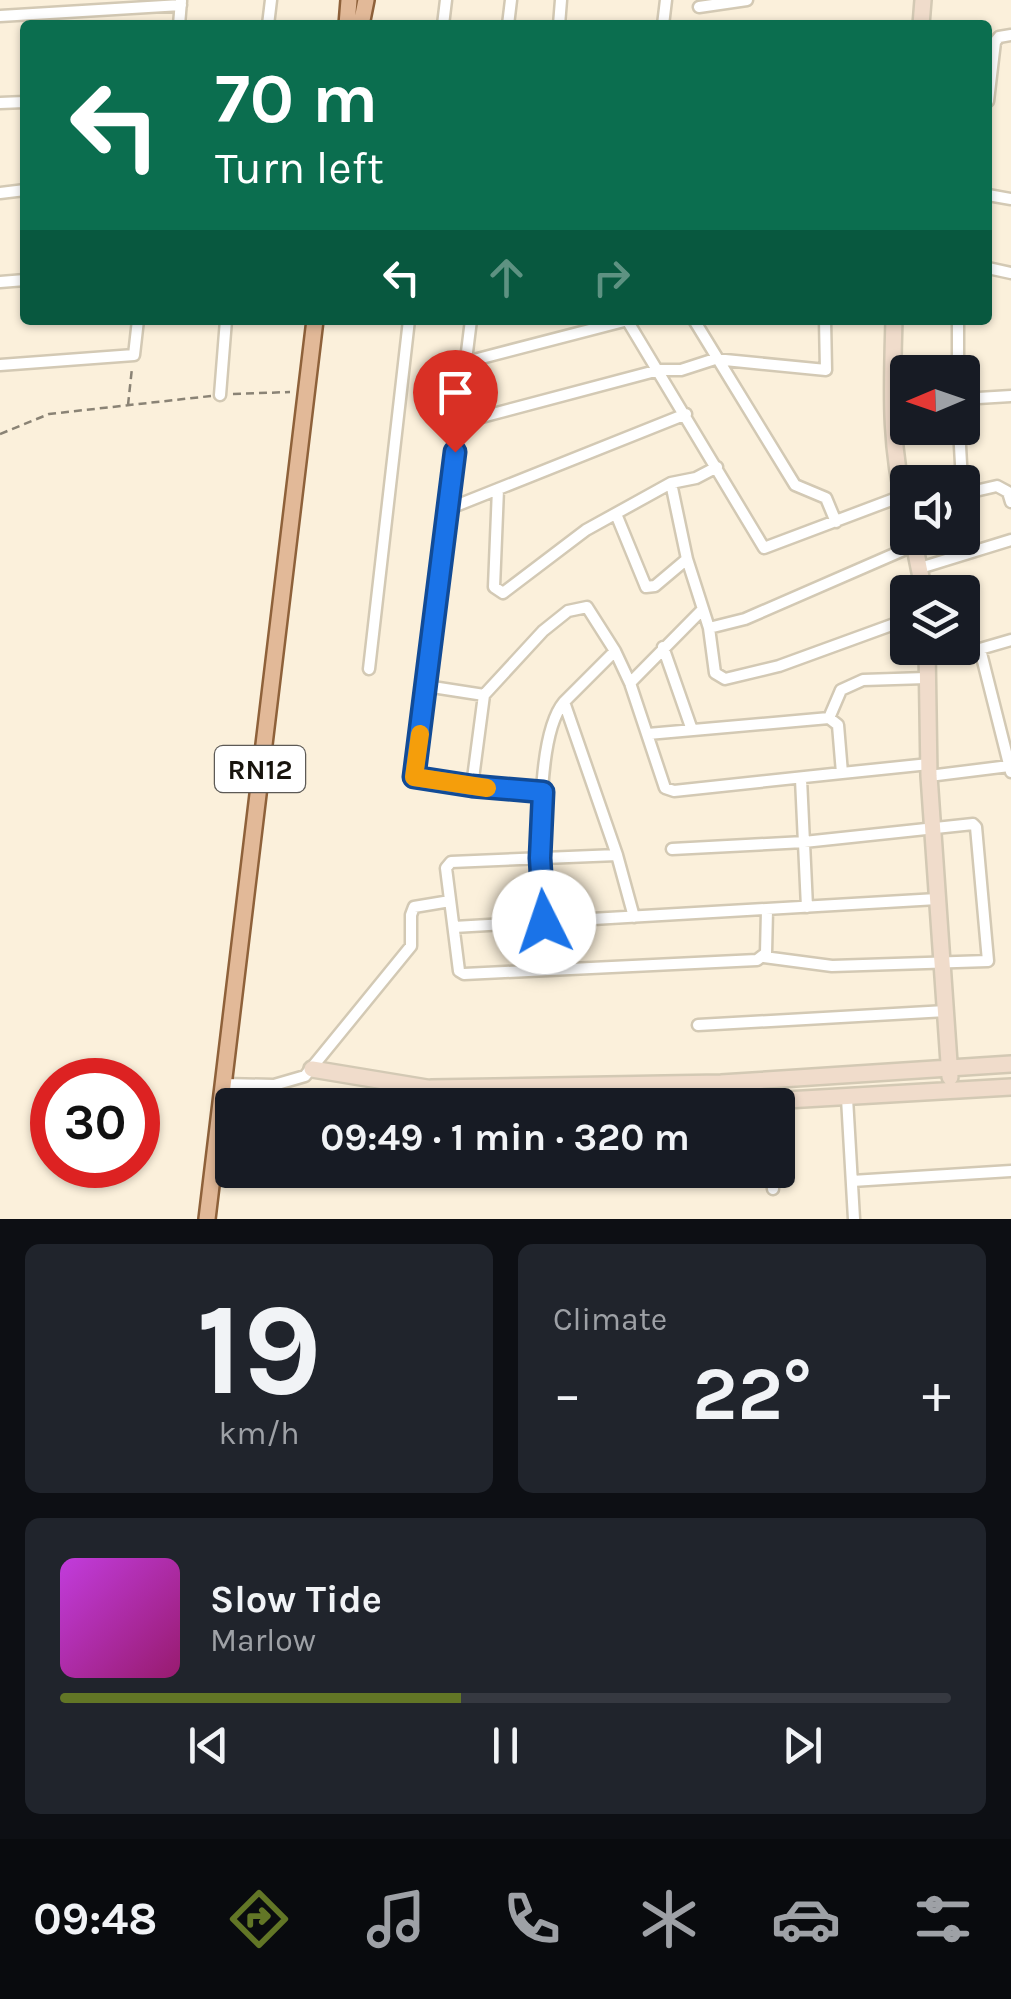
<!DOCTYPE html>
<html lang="en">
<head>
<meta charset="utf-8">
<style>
	:root { --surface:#171b24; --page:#20242c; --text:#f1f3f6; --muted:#9ea1a6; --line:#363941; --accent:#627626 }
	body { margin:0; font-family:Karla,sans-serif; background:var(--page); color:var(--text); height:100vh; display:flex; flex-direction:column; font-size:38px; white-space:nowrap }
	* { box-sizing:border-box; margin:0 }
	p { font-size:32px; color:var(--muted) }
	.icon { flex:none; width:55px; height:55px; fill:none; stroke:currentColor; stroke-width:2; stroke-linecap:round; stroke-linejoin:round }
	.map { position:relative; height:1219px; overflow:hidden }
	.drawer { display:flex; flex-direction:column; gap:25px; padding:25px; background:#0d0f14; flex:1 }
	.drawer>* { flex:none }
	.top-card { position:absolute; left:20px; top:20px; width:972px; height:305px; border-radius:10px; box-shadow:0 2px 8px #0004; background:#0b6e4f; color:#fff; overflow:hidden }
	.needle { width:65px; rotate:268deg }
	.tools { position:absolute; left:890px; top:355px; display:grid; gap:20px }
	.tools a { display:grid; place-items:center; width:90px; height:90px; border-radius:10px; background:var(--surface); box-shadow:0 2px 8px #0004; font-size:50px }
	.speed { position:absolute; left:30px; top:1058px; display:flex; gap:20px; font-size:50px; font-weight:700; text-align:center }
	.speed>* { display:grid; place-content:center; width:130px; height:130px; border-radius:50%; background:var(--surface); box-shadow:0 2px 8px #0004; line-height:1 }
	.speed .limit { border:15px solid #d22; background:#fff; color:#111 }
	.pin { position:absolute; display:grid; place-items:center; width:85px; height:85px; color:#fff; margin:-102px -42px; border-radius:50% 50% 50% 0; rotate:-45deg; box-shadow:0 0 10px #0007 }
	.pin .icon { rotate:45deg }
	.me { position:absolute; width:110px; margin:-55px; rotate:356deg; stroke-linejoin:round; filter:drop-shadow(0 0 8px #0008) }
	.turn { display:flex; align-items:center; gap:35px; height:210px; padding:0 30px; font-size:45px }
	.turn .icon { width:130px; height:130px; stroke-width:2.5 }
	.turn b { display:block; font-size:70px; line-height:85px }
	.lanes { display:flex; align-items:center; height:95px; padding:0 30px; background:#0003; justify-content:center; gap:50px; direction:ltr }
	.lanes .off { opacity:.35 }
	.big { font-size:75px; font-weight:700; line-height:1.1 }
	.drawer .tile { flex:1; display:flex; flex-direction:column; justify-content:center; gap:15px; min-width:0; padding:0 35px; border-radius:15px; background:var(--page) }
	.drawer .dial { align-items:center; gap:0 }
	.dial b { font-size:130px; line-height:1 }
	.song { display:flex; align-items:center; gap:30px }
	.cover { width:120px; height:120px; border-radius:15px; background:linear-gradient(135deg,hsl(290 70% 55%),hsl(320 70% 35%)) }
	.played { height:10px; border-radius:5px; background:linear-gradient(90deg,var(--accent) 45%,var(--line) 45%) }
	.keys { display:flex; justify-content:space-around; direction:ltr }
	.heat { display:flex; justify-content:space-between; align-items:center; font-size:55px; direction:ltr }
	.drawer .tiles { flex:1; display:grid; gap:25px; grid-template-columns:1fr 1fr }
	.tile:last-child { grid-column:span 2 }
	.trip { position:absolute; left:215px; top:1088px; width:580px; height:100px; border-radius:10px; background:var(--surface); box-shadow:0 2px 8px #0004; font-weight:700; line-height:100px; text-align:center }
	.dock { display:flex; height:160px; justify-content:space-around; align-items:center; background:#090b0e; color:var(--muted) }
	.dock .icon { width:70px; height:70px }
	.dock .selected { color:var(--accent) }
	.dock b { font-size:45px; color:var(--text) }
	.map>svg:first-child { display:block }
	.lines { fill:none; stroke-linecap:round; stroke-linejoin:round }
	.street-casing { stroke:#d3c9b4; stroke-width:15 }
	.secondary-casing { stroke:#d3c9b4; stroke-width:20 }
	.primary-casing { stroke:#8e613a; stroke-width:20 }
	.path { stroke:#8a8375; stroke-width:2.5; stroke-dasharray:8 5; stroke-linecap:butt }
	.street { stroke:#fff; stroke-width:10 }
	.secondary { stroke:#f0dccb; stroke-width:15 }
	.primary { stroke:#e2b998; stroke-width:15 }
	.route-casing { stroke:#114b97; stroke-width:25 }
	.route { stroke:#1a73e8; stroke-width:18 }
	.slow { stroke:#f59e0b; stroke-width:18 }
	.labels { text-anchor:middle; stroke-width:8; stroke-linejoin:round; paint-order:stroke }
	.shield { fill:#fff; stroke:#5d5a56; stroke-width:2.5 }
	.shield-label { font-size:28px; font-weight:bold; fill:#18140d }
</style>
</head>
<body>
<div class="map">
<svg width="1011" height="1219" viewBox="0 0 1011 1219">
	<rect width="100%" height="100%" fill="#fbf0db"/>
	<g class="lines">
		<!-- street casing -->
		<g class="street-casing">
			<path id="street" d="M699 7 747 0
				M0 16 181 5
				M179 25 181 1
				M268 25 271 0
				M443 25 446 0
				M508 25 511 0
				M559 25 561 0
				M663 25 666 0
				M988 101 995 42 999 37 1011 35
				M0 103 25 102
				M0 193 25 190
				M988 195 1011 199
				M988 268 1011 273
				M0 282 25 280
				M471 320 414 777 472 786 543 792
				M627 320 764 548 902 496
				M694 320 795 485 826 498 836 522
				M958 320V372
				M466 362 628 320
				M0 365 134 355 138 320
				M220 395 226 320
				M962 399 1011 396
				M459 423 659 370H681L715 359 826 370 825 320
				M959 428 962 482
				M498 489 494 587 503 593 586 530 671 483 696 478 717 467
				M962 494 997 486 1008 492 1011 502
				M448 509 686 414
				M616 514 646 587 655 586 687 559
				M920 568 1011 540
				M703 609 709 628 715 673 725 679 779 666 908 619
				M709 628 745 619 915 545
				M1011 640 980 649 1011 772
				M663 647 692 730
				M615 651 630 683 665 788 674 791 842 773 838 725 829 718 648 734
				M369 669 409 320
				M630 683 703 609 687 559 671 483
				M426 686 484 695
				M829 718 841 690 863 680 926 678
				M842 773 929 764
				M929 776 1009 766
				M801 779 807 907
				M472 786 484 695 543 631 568 611 587 607 615 651 564 702
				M672 849 804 842 973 824 976 827 988 961 832 966 764 957
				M634 917 617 855 451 862 446 868 459 971 464 974 757 960 766 953 767 910
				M544 921C541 872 533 739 564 702L617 855
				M454 927 937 899
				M698 1025 946 1011
				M223 1084 274 1085 305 1076 411 946V915L414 907 450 901
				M847 1098 854 1219
				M772 1170 773 1189
				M852 1181 1011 1171"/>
		</g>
		<!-- secondary casing -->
		<g class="secondary-casing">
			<path id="secondary" d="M921 25 923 0
				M894 320C892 388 889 451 908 517
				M913 538 924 592
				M927 648 929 776 950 1077
				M312 1069 427 1088 452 1098 534 1102 769 1101 1011 1087
				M431 1088 721 1083 1011 1064"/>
		</g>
		<!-- primary casing -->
		<g class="primary-casing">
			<path id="primary" d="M347 25 349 0
				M361 25 366 0
				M207 1219 315 320"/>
		</g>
		<!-- path -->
		<path class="path" d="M233 394 290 392
			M128 405 132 368
			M0 434 49 414 211 396"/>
		<!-- street -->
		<use href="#street" class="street"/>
		<!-- secondary -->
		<use href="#secondary" class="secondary"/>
		<!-- primary -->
		<use href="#primary" class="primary"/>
	</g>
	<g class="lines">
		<!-- route casing -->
		<g class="route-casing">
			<path id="route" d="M455 452 414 777 472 786 543 792 540 858 544 922"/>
		</g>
		<!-- route -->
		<use href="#route" class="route"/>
		<!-- slow -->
		<path class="slow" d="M420 734 414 777 487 788"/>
	</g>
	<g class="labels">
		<!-- shield labels -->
		<rect class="shield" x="215" y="746" width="90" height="46" rx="8"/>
		<g class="shield-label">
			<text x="260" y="779">RN12</text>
		</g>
	</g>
</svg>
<div class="tools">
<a><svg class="needle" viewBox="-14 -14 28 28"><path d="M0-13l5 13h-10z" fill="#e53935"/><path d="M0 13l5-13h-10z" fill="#9ea1a6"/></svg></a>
<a><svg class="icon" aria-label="sound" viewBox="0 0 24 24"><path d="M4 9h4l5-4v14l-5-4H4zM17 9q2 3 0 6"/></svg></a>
<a><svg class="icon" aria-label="layers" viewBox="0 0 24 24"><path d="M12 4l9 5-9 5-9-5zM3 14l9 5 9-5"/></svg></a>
</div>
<div class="speed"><div class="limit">30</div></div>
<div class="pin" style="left:455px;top:452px;background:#d93025"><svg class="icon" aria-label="arrive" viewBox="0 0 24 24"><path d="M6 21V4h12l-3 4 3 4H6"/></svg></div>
<svg class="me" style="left:544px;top:922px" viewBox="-20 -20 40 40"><circle r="19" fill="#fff"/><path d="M0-13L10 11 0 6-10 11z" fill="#1a73e8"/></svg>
<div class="trip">09:49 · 1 min · 320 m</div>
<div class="top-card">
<div class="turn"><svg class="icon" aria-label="left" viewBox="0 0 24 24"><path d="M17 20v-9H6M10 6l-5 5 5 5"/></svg><div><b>70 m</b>Turn left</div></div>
<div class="lanes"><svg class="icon" aria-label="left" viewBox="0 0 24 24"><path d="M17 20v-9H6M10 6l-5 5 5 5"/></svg><svg class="icon off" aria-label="ahead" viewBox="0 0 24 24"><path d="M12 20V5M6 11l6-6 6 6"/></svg><svg class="icon off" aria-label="right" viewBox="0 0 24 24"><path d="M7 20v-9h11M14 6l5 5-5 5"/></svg></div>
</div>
</div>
<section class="drawer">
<div class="tiles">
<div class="tile dial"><b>19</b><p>km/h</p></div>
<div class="tile"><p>Climate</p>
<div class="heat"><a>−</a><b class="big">22°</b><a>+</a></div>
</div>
<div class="tile">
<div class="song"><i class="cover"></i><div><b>Slow Tide</b><p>Marlow</p></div></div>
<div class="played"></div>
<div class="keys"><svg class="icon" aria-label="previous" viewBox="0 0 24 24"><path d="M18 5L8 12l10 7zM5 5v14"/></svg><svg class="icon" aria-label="pause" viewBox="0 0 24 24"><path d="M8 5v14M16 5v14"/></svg><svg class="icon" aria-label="next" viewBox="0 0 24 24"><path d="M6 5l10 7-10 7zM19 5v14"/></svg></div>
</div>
</div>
</section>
<nav class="dock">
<b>09:48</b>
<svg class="icon selected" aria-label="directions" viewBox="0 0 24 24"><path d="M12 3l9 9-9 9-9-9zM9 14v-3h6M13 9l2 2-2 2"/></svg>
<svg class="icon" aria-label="music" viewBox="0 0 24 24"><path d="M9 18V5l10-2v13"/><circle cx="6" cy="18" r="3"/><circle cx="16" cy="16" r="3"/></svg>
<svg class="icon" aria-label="phone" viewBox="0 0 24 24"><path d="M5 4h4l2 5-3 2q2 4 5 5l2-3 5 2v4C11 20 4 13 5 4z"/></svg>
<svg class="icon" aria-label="climate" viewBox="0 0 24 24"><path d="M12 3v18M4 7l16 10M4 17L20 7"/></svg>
<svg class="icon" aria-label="car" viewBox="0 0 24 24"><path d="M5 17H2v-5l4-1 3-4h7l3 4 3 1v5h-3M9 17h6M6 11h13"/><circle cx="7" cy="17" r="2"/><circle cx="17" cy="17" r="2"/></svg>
<svg class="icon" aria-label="filters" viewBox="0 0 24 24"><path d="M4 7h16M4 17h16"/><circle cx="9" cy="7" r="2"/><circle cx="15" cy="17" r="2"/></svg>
</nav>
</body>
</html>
